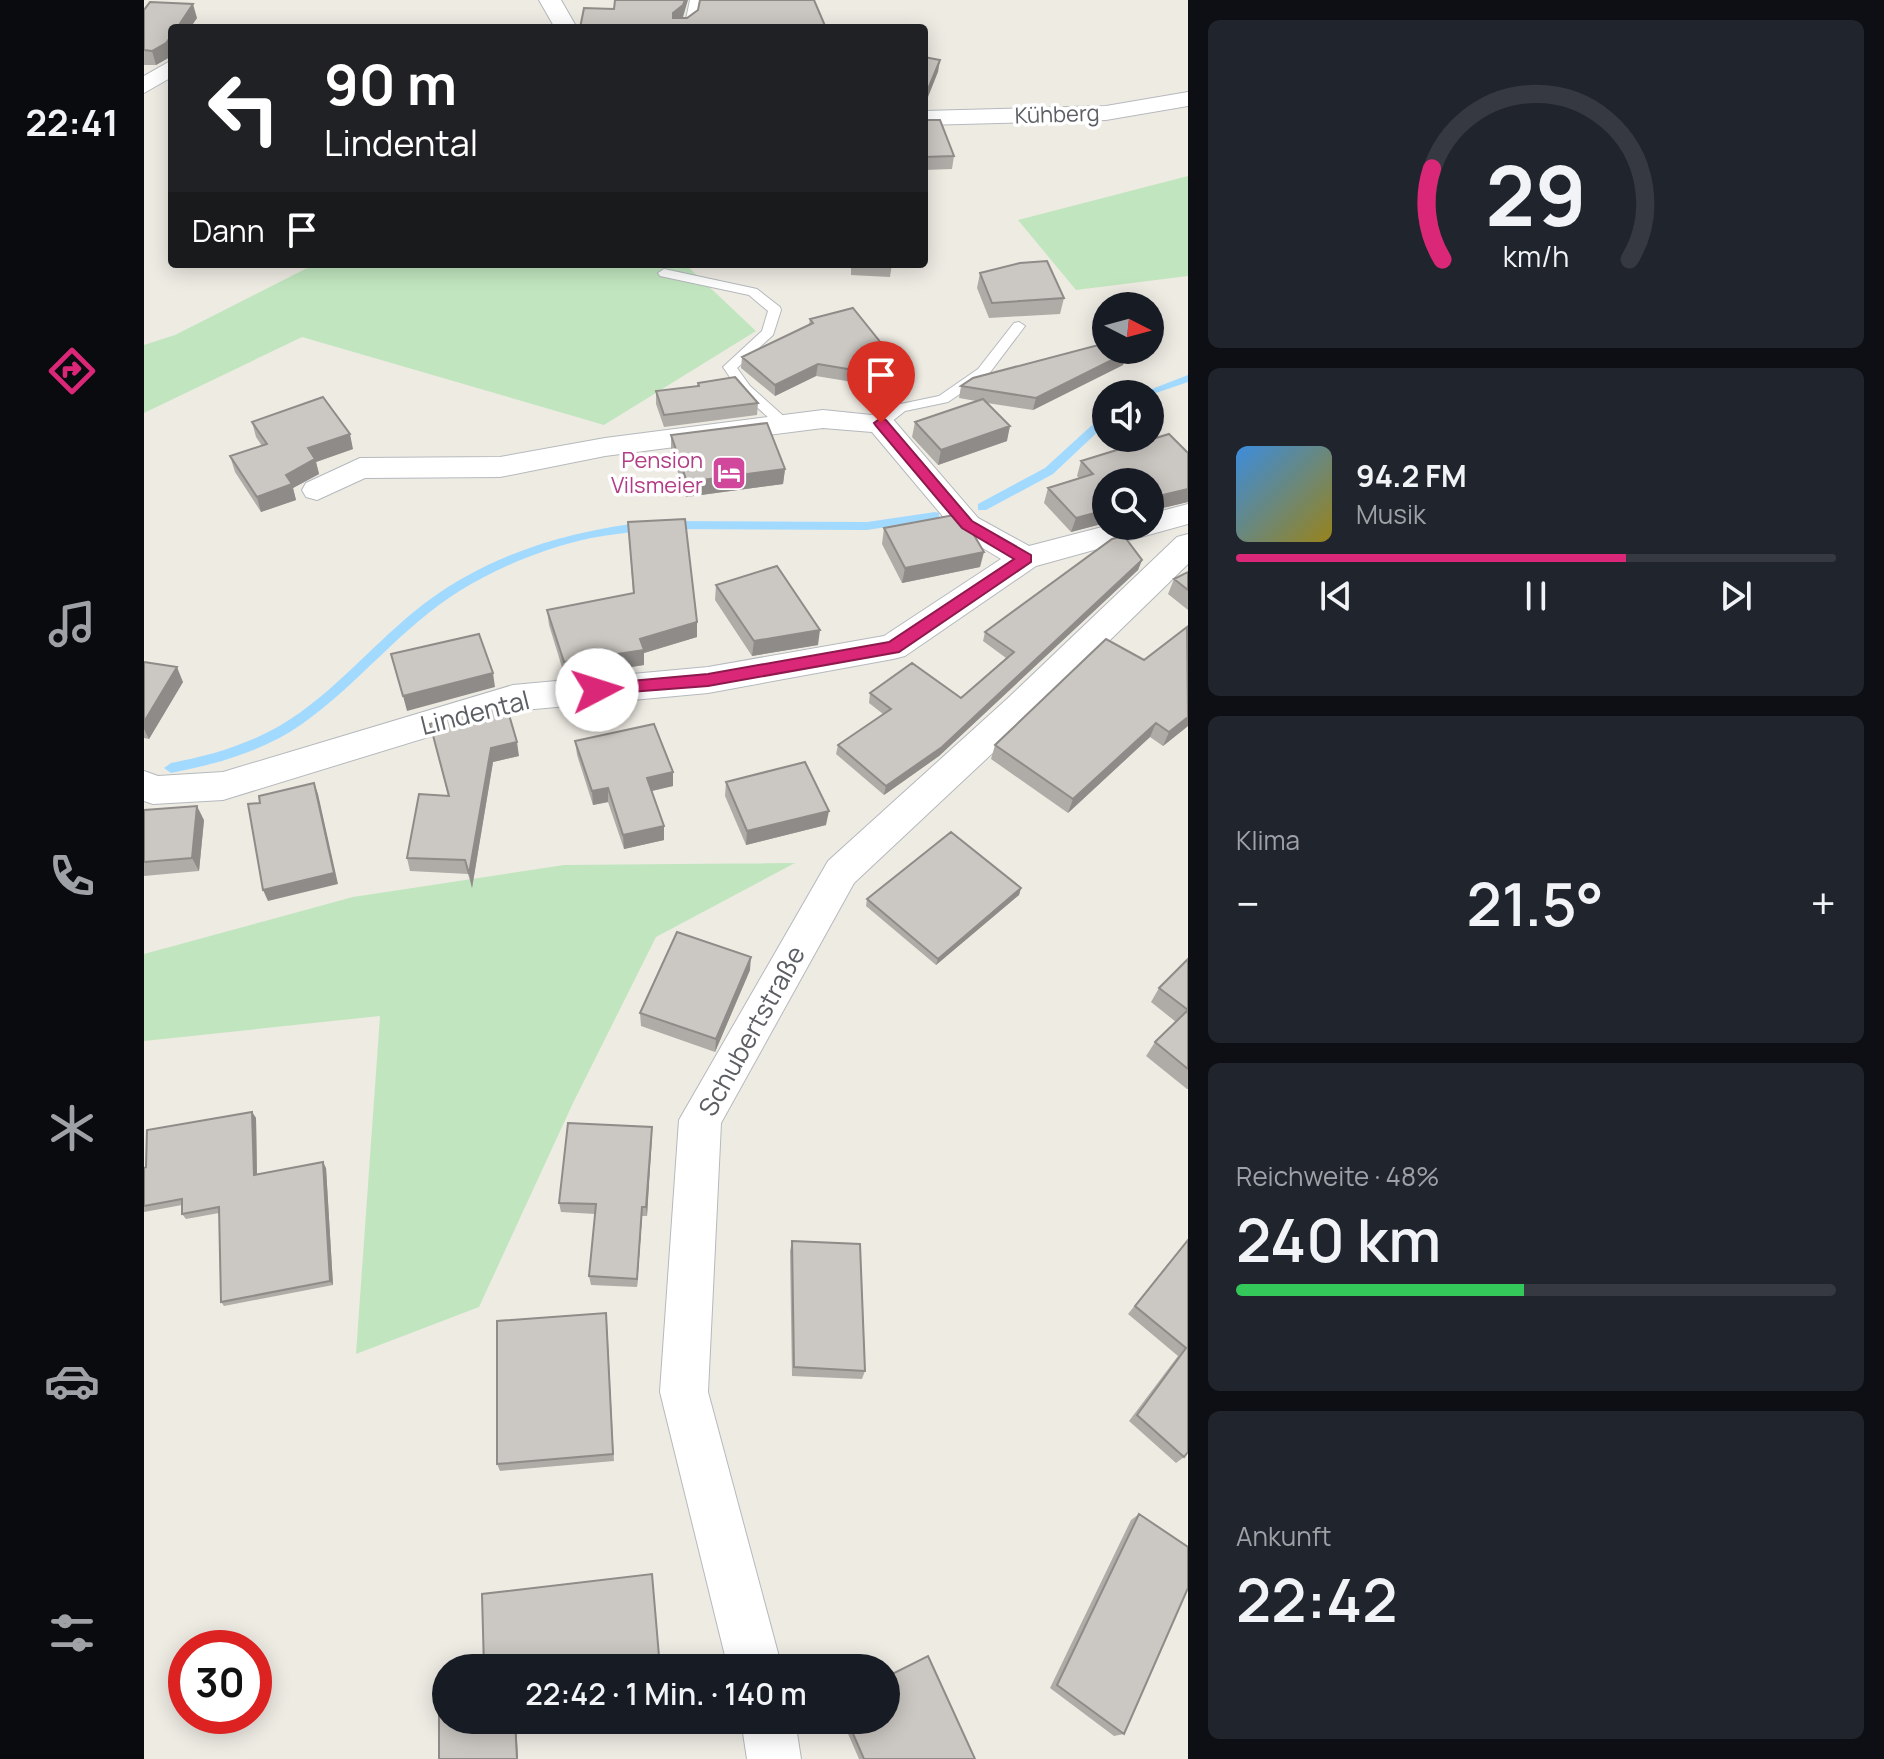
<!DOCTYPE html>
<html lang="de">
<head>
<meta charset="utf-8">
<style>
	:root { --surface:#171b24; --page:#20242c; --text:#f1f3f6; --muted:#9ea1a6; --line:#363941; --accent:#db2777 }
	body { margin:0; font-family:Manrope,sans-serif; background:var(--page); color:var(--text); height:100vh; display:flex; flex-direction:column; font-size:30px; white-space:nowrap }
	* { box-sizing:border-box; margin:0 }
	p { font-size:26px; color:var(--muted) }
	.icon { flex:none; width:44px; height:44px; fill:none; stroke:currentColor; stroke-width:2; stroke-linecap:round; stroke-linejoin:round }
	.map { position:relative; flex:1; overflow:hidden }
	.details { display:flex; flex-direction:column; gap:20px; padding:20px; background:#0d0f14; width:696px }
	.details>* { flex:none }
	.banner { position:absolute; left:24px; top:24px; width:760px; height:244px; border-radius:8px; box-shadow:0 4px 20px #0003; background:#202124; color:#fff; overflow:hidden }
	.needle { width:52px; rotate:96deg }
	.buttons { position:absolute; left:948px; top:292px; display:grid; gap:16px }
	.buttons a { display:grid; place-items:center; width:72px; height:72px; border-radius:50%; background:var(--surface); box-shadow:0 4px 20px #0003; font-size:40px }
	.speed { position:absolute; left:24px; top:1630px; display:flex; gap:16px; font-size:40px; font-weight:700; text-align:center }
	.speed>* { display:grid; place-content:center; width:104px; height:104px; border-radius:50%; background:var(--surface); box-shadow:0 4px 20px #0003; line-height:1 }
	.speed .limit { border:12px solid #d22; background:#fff; color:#111 }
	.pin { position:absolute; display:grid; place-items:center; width:68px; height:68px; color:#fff; margin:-82px -34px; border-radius:50% 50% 50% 0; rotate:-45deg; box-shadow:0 0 8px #0007 }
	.pin .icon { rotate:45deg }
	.me { position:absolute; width:88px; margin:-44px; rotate:85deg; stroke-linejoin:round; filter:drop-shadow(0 0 6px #0008) }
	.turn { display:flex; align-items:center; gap:28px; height:168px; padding:0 24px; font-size:36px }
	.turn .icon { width:104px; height:104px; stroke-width:2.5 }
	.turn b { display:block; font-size:56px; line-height:68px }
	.then { display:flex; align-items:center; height:76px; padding:0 24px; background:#0003; gap:16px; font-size:30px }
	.big { font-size:60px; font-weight:600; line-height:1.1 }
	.details .tile { flex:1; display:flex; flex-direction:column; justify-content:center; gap:12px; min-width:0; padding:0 28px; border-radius:12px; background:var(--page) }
	.details .dial { align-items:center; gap:0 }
	.dial svg { height:208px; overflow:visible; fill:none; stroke:var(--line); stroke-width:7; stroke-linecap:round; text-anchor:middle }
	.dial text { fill:var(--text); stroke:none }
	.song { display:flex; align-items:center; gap:24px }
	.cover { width:96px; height:96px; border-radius:12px; background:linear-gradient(135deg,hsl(210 70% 55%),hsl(50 70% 35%)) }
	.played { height:8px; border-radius:4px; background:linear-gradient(90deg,var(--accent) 65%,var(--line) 65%) }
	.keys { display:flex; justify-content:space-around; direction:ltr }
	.heat { display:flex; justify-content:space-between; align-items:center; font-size:44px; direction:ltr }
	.charge { height:12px; border-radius:6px; background:linear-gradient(90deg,#34c759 48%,var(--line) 0) }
	.trip { position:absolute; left:288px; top:1654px; width:468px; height:80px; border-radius:40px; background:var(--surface); box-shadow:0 4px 20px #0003; font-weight:600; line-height:80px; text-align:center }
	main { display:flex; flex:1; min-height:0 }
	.tabs { display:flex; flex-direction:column; width:144px; justify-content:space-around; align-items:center; background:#090b0e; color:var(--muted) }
	.tabs .icon { width:56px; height:56px }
	.tabs .active { color:var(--accent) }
	.tabs b { font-size:36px; color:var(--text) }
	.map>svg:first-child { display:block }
	.green { fill:#c1e6bf }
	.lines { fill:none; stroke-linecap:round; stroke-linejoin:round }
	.stream { fill:#a2daff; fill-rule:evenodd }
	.lane-casing { stroke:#b5b9bd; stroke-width:2 }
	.street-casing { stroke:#b5b9bd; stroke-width:2 }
	.lane { fill:#fff; fill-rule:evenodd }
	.street { fill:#fff; fill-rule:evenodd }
	.wall { fill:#afaba7 }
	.shaded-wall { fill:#8e8b88 }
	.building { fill:#cbc7c2; stroke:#8e8b88; stroke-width:2 }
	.route { fill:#db2777; stroke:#8e194d; stroke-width:2 }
	.labels { text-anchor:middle; stroke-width:7; stroke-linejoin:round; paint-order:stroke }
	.far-street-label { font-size:22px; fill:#5b5f64; stroke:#fff }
	.far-hotel-label { font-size:22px; fill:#b23c85; stroke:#fff; text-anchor:end }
	.street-label { font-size:26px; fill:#5b5f64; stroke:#fff }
</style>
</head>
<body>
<main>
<nav class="tabs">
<b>22:41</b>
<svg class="icon active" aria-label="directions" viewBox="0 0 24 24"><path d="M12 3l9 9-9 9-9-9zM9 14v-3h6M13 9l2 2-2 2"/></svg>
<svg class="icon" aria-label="music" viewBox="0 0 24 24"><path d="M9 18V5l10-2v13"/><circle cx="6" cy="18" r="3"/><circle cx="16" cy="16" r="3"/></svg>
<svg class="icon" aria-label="phone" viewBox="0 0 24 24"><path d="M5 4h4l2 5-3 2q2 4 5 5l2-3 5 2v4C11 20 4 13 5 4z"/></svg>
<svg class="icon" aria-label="climate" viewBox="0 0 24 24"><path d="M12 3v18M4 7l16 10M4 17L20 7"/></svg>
<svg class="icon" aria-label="car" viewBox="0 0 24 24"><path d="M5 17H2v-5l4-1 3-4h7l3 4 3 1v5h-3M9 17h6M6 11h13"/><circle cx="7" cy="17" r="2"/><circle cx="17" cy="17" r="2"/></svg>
<svg class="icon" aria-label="filters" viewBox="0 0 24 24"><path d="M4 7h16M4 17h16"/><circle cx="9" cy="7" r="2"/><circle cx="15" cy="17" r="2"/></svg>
</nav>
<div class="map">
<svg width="1044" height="1759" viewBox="0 0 1044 1759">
	<rect width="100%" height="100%" fill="#eeebe3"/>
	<!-- green -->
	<path class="green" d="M1044 176V276L932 290 874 220Z
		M171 264H541L612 331 460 425 158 337 0 413V345L31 335Z
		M651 863 512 937 429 1103 335 1307 212 1354 236 1016 0 1041V954L209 897 420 865Z"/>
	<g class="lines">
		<!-- stream -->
		<path class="stream" d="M1044 375V382L1006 395 995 394Z
			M962 415V424L909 474 842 510H834V504L901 468 958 416Z
			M791 512 795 513V519L723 530 524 529 518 525 524 521 723 522Z
			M503 522 507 523V529C487 533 467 534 447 538 401 548 357 566 317 590 257 627 215 684 158 724 120 751 72 764 27 773L20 768 27 763C65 756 103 745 137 725 191 693 231 641 281 603 346 554 424 531 503 522Z"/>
		<!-- lane casing -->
		<g class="lane-casing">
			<path id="lane" d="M546 0H556L552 20 543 28H531L542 19Z
				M520 269 613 289 636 307 637 310 629 335 593 368 606 386 645 421V427H635L596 392 579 367 618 331 624 311 605 295 516 276 514 273Z
				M875 322 881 326 844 375 804 402 761 411 742 426H732V420L752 405 795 396 834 369 870 323Z"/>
		</g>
		<!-- street casing -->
		<g class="street-casing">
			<path id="street" d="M395 0H417L433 28H411Z
				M28 60V77L0 93V76Z
				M1044 92V106L962 120 780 125V111L962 106Z
				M679 410 747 417 834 518 885 546 962 526H1006V514L1044 504V524L892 566 761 656 749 659 564 693 369 711 79 800 9 804 0 801V771L14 776 79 772 369 685 564 667 740 636 857 559 812 532 728 432 679 428 461 456 356 477 221 478 173 500 162 497 158 490 162 483 216 458 356 457 461 438Z
				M1044 534V564L887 717 710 883 577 1123 564 1392 638 1668H584L516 1392 535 1120 684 861 863 699 1033 537Z
				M597 1720H651L657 1759H603Z"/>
		</g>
		<!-- lane -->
		<use href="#lane" class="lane"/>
		<!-- street -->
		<use href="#street" class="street"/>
	</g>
	<!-- wall -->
	<path class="wall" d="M0 10 53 18 46 28H28V55L26 57 12 65H0Z
		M780 120 810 156 808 169 780 170Z
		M707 264H748L746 277 707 275Z
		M836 273 920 298 916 314 845 318 833 288Z
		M666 319 736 354 727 385 672 376 631 396 597 368 598 357 665 325Z
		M982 353 979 365 889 410 843 403 863 441 794 465 768 437 771 422 832 401 815 398 817 386Z
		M554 383 614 403 613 415 520 427 512 404V391L553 386Z
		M108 422 209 449 172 462 175 474 149 488 152 500 117 512 91 472 86 456 118 446 112 437Z
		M527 435 641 469 639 484 542 497 527 451Z
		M1044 453V502L1006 511V482H962V523L927 532 900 503 904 488 935 478 933 476 937 461Z
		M484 522 553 637 500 653V665L421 677 405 625 403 610 489 593Z
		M740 528 836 567 758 583 738 544Z
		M998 560 994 570 795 756 740 795 692 754 694 745 739 714 725 703 726 693 817 698 862 658 839 641 841 632Z
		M1044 572V610L1024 594 1030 579Z
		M572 585 674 645 608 656 571 600Z
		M1044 627V726L1019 746 1006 737 924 813 847 759 851 745 1000 660Z
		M0 662 39 682 5 739 0 738Z
		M286 724 375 756 349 762 328 888 324 874 266 871 263 858 304 795Z
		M431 741 529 772V786L508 791 520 826V840L480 849 464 802 449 805 433 755Z
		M582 782 682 825 602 845 581 796Z
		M0 810 60 820 55 871 0 876Z
		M877 888 875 895 792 965 722 906 723 899Z
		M1044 959V1089H1043L1002 1056 1011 1042 1032 1022 1007 1002 1015 988Z
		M606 970 571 1052 497 1026 496 1013Z
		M108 1112 112 1118 113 1174 182 1168 189 1285 80 1306 77 1302 75 1213 42 1219 38 1214V1205L0 1212V1168Z
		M508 1127 503 1216H498L493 1287 447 1285 445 1276 451 1214 417 1212 415 1203Z
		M1044 1239 1040 1457 1032 1463 985 1421 1034 1356 984 1314Z
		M648 1241 721 1371 718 1379 648 1376 646 1251Z
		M463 1322 470 1461 356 1471 353 1464Z
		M995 1514 980 1734 970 1736 906 1688 987 1520Z
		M698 1720H742L831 1759H715Z"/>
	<!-- shaded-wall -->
	<path class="shaded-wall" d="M541 0H544L539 17 529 26V13Z
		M49 4 53 18 46 28H33Z
		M28 35V55L26 57 12 65 8 51Z
		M796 60 794 72 780 107V99Z
		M737 343 736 354 727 385 728 373Z
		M982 353 979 365 889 410 892 398Z
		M674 364 672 376 631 396V385Z
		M866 426 863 441 794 465 797 450Z
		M206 434 209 449 172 462 175 474 149 488 152 500 117 512 113 497 142 475 164 448Z
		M641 469 639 484 542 497 543 482Z
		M1044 489V502L1006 511V504L1010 497Z
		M962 510 961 523 927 532 932 518Z
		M840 552 836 567 758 583 761 568Z
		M998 560 994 570 795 756 740 795 742 786Z
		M553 622V637L500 653V665L421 677 420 662Z
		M676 630 674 645 608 656 610 641Z
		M33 667 39 682 5 739 0 729V722Z
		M349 673 351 687 263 711 259 696Z
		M1044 717V726L1019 746 1025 732Z
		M1012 723 1006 737 924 813 929 799Z
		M373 742 375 756 349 762 328 888 325 874 347 748Z
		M529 772V786L503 792V778Z
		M170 783 174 794 194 884 124 901 119 890Z
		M464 788V802L449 805 448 791Z
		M53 806 60 820 55 871 48 858Z
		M685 811 682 825 602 845 603 831Z
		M520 826V840L480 849 479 835Z
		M877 888 875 895 792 965 794 959Z
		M607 957 606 970 571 1052 572 1039Z
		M108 1112 112 1118 113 1181 110 1175Z
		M508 1127V1137L503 1216 502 1207Z
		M179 1162 182 1168 189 1285 186 1281Z
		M498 1207V1216L493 1287V1279Z
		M371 1720H372L374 1759H373Z"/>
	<!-- building -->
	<path class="building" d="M471 0H541L539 5 529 13V18H543L554 10 556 0H670L682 28H436L440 8 470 9Z
		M6 2 49 4 33 28H28V35L22 43 8 51 0 50V10Z
		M780 57 796 60 780 99Z
		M780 120H796L810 156 780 157Z
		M903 261 920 298 848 303 836 273 876 263Z
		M709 308 737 343 728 373 674 364 631 385 598 357 669 323 666 319Z
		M962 343V350H981L982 353 892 398 817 386 829 378Z
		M591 377 614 403 520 415 512 391 555 386 554 383Z
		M179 397 206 434 164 448 171 459 142 475 148 484 113 497 86 456 123 444 108 422Z
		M839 399 866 426 797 450 771 422Z
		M623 423 641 469 543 482 527 435Z
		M1025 434 1044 453V489L1010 497 1008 504H1006V482H962V510L932 518 904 488 949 474 937 461Z
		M810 515 824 525 840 552 761 568 740 528Z
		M541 519 553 622 496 639 500 650 420 662 403 610 490 593 484 522Z
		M980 536 998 560 798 747 742 786 694 745 747 709 726 693 768 663 817 698 870 652 841 632 968 539Z
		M633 566 676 630 610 641 572 585Z
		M1044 572V590L1030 579Z
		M1043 627 1044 717 1025 732 1012 723 929 799 851 745 962 639 1000 660Z
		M335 634 349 673 259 696 247 654Z
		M0 662 33 667 0 722Z
		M361 701 373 742 347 748 325 874 321 860 263 858 275 794 305 796 286 724Z
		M510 724 529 772 503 778 520 826 479 835 464 788 448 791 431 741Z
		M661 762 685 811 603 831 582 782Z
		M170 783 190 873 119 890 104 804 116 803 115 796Z
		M53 806 48 858 0 862V810Z
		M807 832 877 888 794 959 723 899Z
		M533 932 607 957 572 1039 496 1013Z
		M1044 959V1069L1011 1042 1044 1010 1015 988Z
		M108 1112 110 1175 179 1162 186 1281 77 1302 75 1207 38 1214V1199L0 1206V1168L2 1167 3 1130Z
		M424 1123 508 1127 502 1207H498L493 1279 445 1276 452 1204 415 1203Z
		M1044 1240V1452L1040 1457 993 1415 1042 1348 991 1306Z
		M648 1241 716 1244 721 1371 650 1367Z
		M462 1313 469 1454 353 1464V1321Z
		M995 1514 1044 1547V1588L980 1734 913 1685Z
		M508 1574 516 1668H340L338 1594Z
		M784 1656 831 1759H720L703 1720H742V1677Z
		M302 1708V1720H371L373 1759H295V1709Z"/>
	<!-- route -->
	<path class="route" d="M737 418 742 420 828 521 887 555V562L755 652 564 686 447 695 445 690 447 686 453 684 564 674 745 642 870 559 818 528 732 426 730 423Z"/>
	<!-- icons -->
	<defs>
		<g id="hotel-square" transform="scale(1.8)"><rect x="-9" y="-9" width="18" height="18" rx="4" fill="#d1479c" stroke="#fff"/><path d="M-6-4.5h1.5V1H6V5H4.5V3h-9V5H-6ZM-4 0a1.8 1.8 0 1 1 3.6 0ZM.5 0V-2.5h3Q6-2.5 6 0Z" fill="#fff"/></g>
	</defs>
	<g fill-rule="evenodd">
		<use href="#hotel-square" x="585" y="473"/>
	</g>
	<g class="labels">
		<!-- far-street labels -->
		<g class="far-street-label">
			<text transform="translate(913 114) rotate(-2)" y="8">Kühberg</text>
		</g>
		<!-- far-hotel labels -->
		<g class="far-hotel-label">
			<text x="559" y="468">Pension<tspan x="559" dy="25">Vilsmeier</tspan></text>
		</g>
		<!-- street labels -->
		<g class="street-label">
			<text transform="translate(331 713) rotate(-14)" y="9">Lindental</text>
			<text transform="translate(608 1031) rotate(-61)" y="9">Schubertstraße</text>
		</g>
	</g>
</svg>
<div class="buttons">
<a><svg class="needle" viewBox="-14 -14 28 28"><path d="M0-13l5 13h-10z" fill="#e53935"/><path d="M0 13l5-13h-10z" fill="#9ea1a6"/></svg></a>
<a><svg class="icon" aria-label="sound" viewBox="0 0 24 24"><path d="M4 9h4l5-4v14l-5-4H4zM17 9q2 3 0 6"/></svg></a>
<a><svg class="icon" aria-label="search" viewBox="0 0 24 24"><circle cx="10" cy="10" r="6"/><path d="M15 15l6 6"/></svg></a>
</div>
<div class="speed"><div class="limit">30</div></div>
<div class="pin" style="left:737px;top:423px;background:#d93025"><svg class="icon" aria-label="arrive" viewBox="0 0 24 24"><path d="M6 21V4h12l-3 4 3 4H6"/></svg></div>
<svg class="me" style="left:453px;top:690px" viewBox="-20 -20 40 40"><circle r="19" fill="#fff"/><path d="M0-13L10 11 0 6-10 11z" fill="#db2777"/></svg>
<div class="trip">22:42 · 1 Min. · 140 m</div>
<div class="banner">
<div class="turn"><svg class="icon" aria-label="left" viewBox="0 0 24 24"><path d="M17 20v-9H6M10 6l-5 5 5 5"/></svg><div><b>90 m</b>Lindental</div></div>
<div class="then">Dann<svg class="icon" aria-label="arrive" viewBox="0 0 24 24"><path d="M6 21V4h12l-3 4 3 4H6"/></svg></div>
</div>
</div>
<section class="details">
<div class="tile dial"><svg viewBox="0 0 100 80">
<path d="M14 69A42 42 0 1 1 86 69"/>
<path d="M14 69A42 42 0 0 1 10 34" stroke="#db2777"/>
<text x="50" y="56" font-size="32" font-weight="700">29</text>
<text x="50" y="72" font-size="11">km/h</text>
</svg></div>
<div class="tile">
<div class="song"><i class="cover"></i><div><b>94.2 FM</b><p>Musik</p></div></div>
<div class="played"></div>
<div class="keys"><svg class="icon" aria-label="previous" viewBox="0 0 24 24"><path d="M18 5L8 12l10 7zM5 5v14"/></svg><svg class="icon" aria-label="pause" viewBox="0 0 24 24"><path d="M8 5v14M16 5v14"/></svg><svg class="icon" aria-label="next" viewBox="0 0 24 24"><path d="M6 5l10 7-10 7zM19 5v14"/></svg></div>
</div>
<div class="tile"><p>Klima</p>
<div class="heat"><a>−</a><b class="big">21.5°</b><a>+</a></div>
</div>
<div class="tile"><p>Reichweite · 48%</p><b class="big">240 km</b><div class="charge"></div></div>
<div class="tile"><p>Ankunft</p><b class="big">22:42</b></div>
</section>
</main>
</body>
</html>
